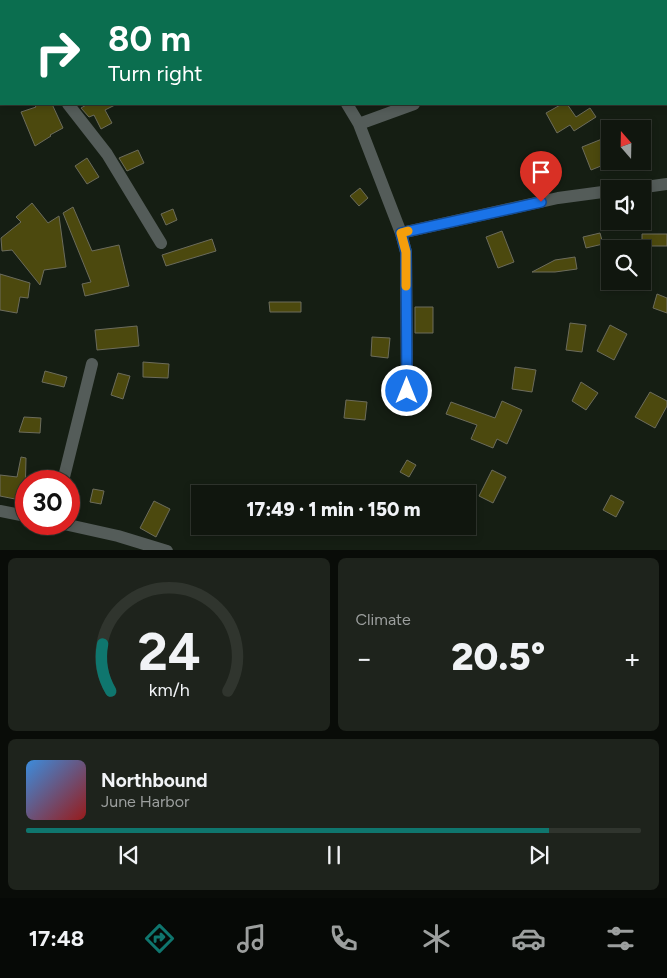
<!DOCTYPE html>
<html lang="en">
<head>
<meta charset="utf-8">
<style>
	:root { --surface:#10160e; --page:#1e231c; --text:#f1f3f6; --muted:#9c9f9e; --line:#30352e; --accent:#0f766e }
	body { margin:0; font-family:Figtree,sans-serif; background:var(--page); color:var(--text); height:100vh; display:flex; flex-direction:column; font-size:19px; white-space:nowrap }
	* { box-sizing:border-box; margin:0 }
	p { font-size:16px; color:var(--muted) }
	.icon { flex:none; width:28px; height:28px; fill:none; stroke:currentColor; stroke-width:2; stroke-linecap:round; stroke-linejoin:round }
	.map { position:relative; height:550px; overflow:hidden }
	.sheet { display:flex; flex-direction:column; gap:8px; padding:8px; background:#090c08; flex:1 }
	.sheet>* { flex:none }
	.banner { position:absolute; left:0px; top:0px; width:668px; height:105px; box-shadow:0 2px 8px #0003,0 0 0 1px var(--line); background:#0b6e4f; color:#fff; overflow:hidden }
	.needle { width:32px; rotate:340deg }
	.controls { position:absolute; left:601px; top:120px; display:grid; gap:10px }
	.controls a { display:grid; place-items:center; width:50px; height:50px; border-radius:0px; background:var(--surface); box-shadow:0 2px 8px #0003,0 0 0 1px var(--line); font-size:25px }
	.speed { position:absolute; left:15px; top:470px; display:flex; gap:10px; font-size:25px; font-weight:700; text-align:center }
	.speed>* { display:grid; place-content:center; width:65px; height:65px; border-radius:50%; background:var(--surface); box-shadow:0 2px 8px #0003,0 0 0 1px var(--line); line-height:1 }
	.speed .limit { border:8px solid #d22; background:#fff; color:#111 }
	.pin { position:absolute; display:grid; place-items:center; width:42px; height:42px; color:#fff; margin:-51px -21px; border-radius:50% 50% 50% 0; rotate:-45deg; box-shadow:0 0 5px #0007 }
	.pin .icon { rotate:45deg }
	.me { position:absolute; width:55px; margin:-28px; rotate:0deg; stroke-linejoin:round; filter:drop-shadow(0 0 4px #0008) }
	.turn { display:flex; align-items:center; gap:18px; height:105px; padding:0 25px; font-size:22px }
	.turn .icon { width:65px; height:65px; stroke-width:2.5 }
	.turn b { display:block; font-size:35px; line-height:42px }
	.big { font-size:38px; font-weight:800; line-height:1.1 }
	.sheet .card { flex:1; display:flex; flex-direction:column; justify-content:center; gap:8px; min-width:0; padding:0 18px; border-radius:8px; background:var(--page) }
	.sheet .dial { align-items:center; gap:0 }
	.dial svg { height:130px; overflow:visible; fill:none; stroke:var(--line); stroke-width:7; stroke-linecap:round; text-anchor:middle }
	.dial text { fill:var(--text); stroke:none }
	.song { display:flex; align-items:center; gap:15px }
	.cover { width:60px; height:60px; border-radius:8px; background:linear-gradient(135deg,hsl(210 70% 55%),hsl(0 70% 35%)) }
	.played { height:5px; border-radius:2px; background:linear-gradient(90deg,var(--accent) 85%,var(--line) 85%) }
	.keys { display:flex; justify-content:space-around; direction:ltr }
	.heat { display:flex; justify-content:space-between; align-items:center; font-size:28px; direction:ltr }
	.sheet .tiles { flex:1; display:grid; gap:8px; grid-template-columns:1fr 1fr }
	.card:last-child { grid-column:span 2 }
	.trip { position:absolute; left:191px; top:485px; width:285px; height:50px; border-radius:0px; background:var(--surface); box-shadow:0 2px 8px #0003,0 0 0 1px var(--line); font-weight:800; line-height:50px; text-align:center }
	.menu { display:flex; height:80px; justify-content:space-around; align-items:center; background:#060906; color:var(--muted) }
	.menu .icon { width:35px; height:35px }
	.menu .on { color:var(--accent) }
	.menu b { font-size:22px; color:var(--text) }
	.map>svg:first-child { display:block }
	.building { fill:#4c490e; stroke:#6c6c5c }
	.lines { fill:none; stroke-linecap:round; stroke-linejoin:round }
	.minor { stroke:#545c59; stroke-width:12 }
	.route-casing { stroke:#114b97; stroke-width:12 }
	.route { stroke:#1a73e8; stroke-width:9 }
	.slow { stroke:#f59e0b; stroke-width:9 }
</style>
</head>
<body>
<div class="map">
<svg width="667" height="551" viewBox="0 0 667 551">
	<rect width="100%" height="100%" fill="#151e13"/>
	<!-- building -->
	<path class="building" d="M34 104H52L63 128 50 135 51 136 35 146 21 112 36 107Z
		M88 104H117L105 110 112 123 101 129 94 115 89 117 81 108Z
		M562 104H567L576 117 590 108 596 117 574 131 570 125 557 133 546 113Z
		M602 139 611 162 591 170 582 147Z
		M138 150 144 163 127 171 119 158Z
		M87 158 99 177 87 184 75 166Z
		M360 188 368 198 359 206 350 196Z
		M32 203 48 223 59 216 66 267 44 270 40 285 12 250 2 251 1 238 21 222 16 217Z
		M73 207 92 251 119 245 129 286 85 296 82 284 91 282 63 213Z
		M173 209 177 220 166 225 161 214Z
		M502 231 514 262 498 268 486 237Z
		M600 233 603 244 586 248 583 237Z
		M642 234H667V246H642Z
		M212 239 216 251 166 266 162 255Z
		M575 257 577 269 555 272H532L555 260Z
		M0 274 30 283 28 298 20 297 17 313 0 310Z
		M657 294 667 298V313L653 308Z
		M269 302H301V312H270Z
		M415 307H433V333H415Z
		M570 323 586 325 582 352 566 350Z
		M610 325 627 334 614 360 597 351Z
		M137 326 139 346 97 350 95 330Z
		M372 337 390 338 388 358 371 356Z
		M143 362 169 364 168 378 143 377Z
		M515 367 536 370 532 392 512 389Z
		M45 371 67 377 64 387 42 382Z
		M118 373 130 376 123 399 111 395Z
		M581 382 598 393 586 410 572 401Z
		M650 392 667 401V406L655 428 635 417Z
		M346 400 367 402 365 420 344 418Z
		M502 401 522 410 507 444 497 439 493 448 471 439 477 425 446 414 451 402 495 418Z
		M24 417 41 418 40 433 19 432Z
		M21 457 26 458 25 501 0 496V475L17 477Z
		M407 460 416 465 409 477 400 472Z
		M492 470 506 477 493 503 479 496Z
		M93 489 104 491 101 504 90 502Z
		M611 495 624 502 616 517 603 510Z
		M154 501 170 509 156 537 140 528Z"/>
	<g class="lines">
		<!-- minor -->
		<path class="minor" d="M291 0 292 1
			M43 1 46 0
			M0 19 1 18
			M68 104 107 154 161 243
			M347 104 359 124 401 233 406 252 407 391
			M359 124 414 104
			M631 189 667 184
			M401 233 558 198 610 191
			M63 481 92 364
			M0 511 26 516
			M64 524 118 536 167 551"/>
	</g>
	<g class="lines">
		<!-- route casing -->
		<g class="route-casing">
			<path id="route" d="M407 391 406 252 401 233 541 202"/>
		</g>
		<!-- route -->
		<use href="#route" class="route"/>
		<!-- slow -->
		<path class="slow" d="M406 286V252L401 233 408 231"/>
	</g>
</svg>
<div class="controls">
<a><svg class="needle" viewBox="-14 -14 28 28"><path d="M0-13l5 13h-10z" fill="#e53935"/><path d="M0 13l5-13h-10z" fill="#9c9f9e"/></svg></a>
<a><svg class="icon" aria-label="sound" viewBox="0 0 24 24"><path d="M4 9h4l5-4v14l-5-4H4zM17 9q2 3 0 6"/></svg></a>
<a><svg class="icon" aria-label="search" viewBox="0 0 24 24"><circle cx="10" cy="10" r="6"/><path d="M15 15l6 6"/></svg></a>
</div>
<div class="speed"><div class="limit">30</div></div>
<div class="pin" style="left:541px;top:202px;background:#d93025"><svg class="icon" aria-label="arrive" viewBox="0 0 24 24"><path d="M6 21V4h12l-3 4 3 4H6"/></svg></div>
<svg class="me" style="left:407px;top:391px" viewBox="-20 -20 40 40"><circle r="17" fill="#1a73e8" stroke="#fff" stroke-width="3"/><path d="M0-11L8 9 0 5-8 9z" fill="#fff"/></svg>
<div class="trip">17:49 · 1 min · 150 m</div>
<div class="banner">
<div class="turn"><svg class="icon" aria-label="right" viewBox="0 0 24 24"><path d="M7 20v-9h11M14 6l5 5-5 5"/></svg><div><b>80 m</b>Turn right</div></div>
</div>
</div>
<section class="sheet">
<div class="tiles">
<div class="card dial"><svg viewBox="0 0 100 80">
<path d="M14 69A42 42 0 1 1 86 69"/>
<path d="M14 69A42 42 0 0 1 9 40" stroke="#0f766e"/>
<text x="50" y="56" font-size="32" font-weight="700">24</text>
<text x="50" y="72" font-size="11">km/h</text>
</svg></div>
<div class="card"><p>Climate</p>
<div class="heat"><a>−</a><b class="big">20.5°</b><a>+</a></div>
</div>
<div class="card">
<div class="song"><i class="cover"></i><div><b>Northbound</b><p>June Harbor</p></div></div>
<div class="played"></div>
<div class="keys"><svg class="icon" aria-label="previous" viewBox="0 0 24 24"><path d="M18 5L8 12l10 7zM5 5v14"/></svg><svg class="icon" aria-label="pause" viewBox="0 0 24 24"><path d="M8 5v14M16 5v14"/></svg><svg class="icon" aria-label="next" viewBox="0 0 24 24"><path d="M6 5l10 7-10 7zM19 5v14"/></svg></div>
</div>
</div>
</section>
<nav class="menu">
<b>17:48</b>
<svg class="icon on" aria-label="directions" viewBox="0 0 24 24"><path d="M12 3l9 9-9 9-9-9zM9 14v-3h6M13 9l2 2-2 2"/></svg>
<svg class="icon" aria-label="music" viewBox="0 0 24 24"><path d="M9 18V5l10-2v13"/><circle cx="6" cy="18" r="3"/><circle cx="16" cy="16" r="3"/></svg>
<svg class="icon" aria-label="phone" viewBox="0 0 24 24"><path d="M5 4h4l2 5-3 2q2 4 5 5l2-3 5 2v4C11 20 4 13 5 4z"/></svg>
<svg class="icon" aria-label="climate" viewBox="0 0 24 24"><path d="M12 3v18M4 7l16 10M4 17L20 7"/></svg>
<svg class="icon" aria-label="car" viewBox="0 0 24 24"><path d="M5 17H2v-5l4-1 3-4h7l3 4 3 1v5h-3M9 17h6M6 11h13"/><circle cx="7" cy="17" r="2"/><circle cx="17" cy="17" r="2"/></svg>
<svg class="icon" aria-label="filters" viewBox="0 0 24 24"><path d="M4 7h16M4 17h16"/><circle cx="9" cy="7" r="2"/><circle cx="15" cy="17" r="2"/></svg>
</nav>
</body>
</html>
